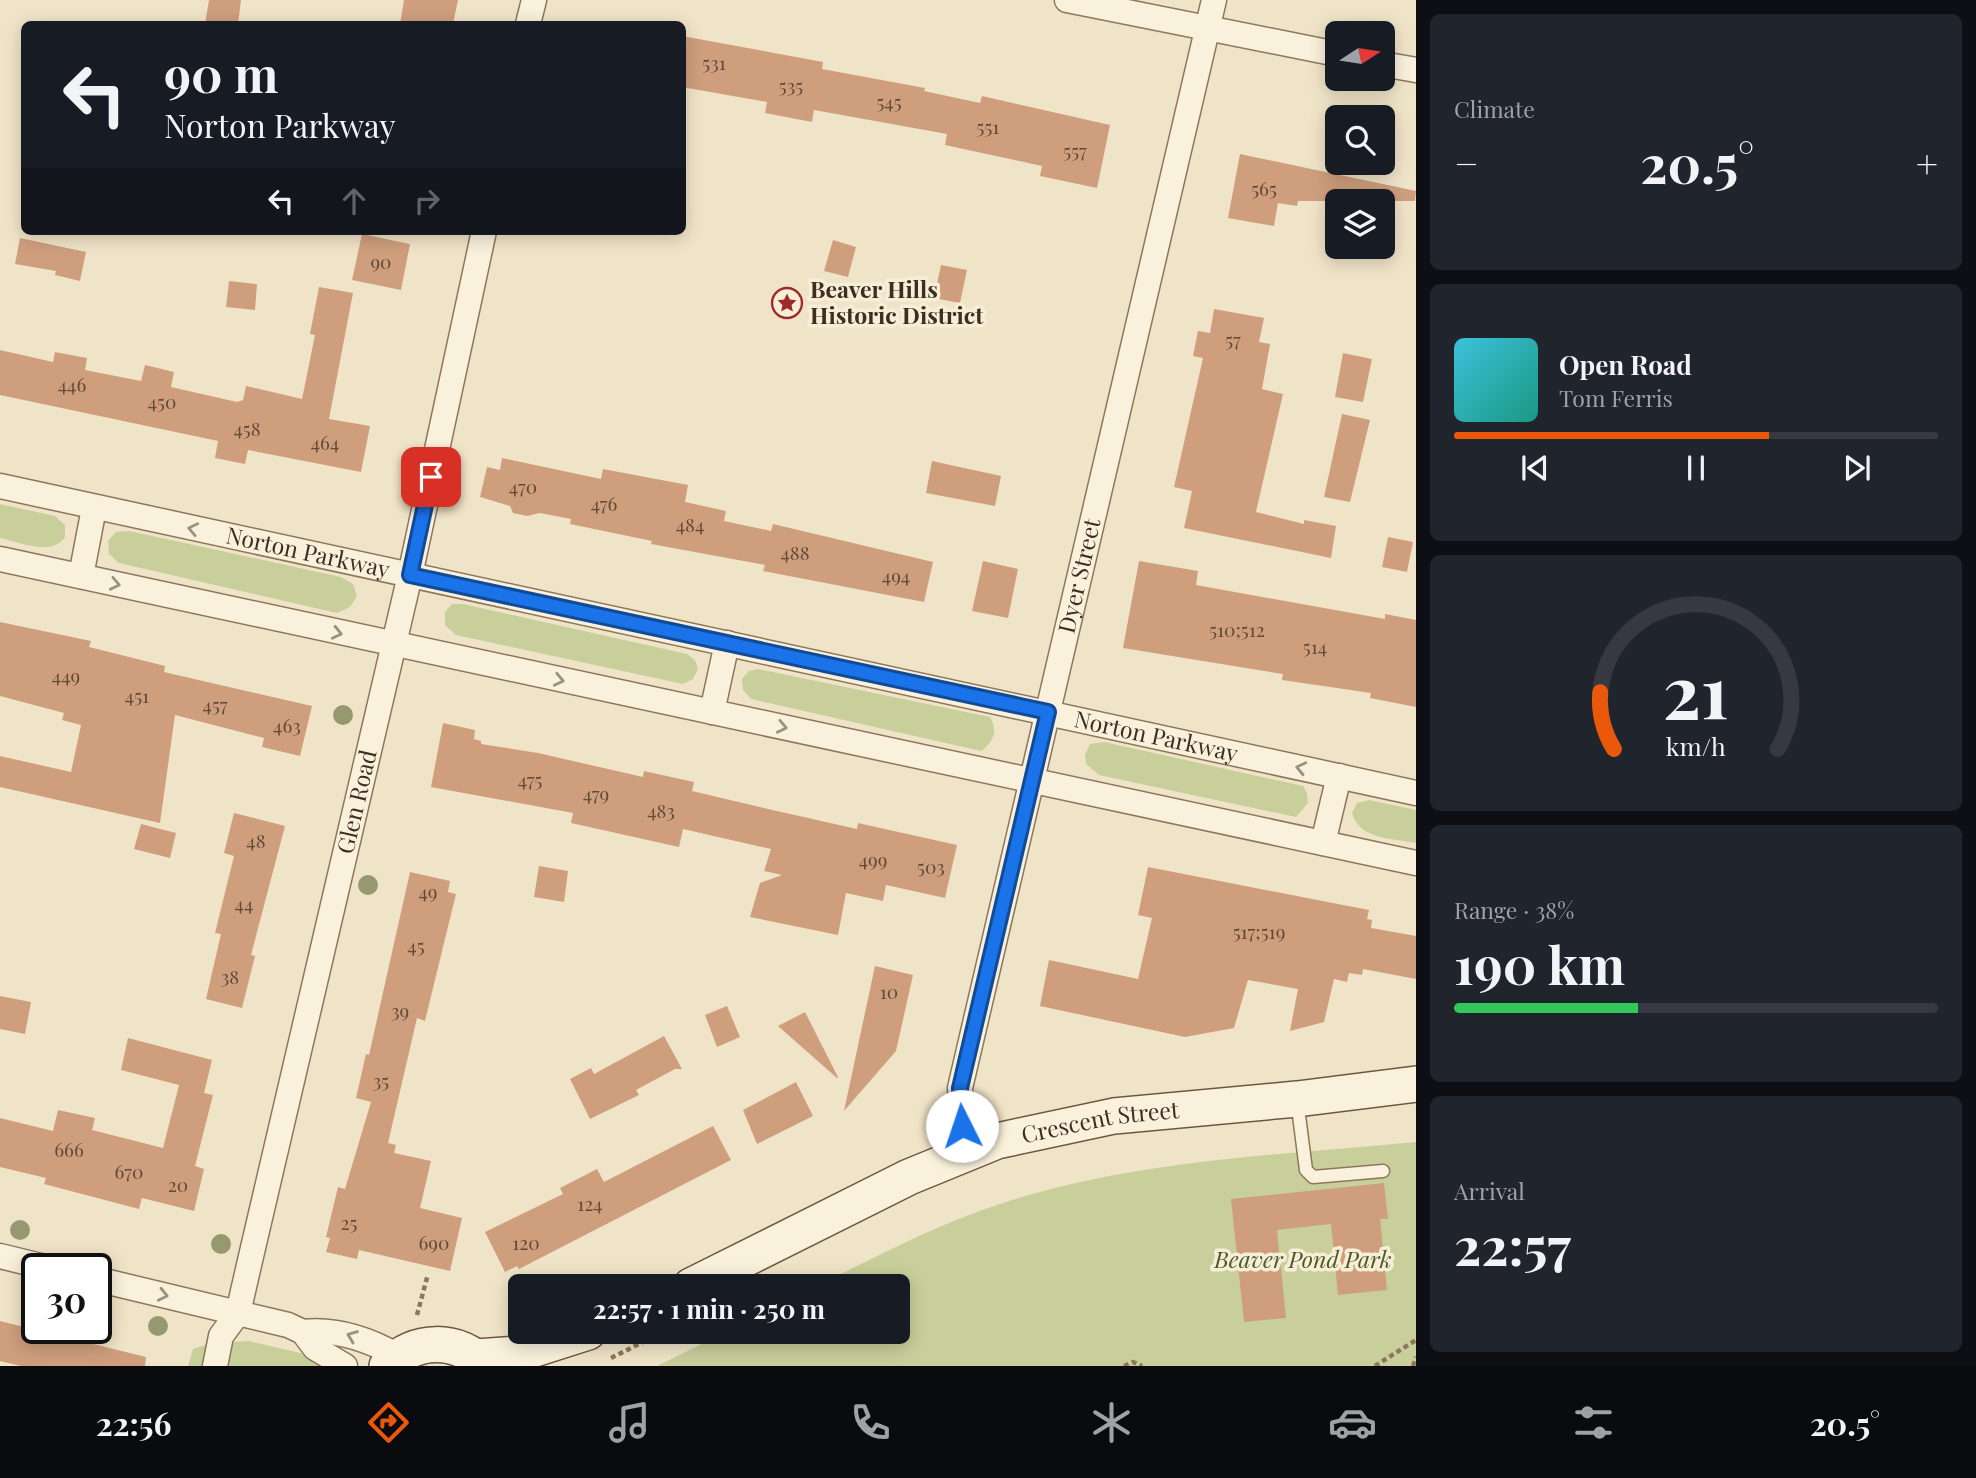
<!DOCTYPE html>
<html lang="en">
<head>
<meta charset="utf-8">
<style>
	:root { --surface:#171b24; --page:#20242c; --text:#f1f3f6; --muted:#9ea1a6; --line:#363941; --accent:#ea580c }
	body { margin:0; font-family:"Playfair Display",serif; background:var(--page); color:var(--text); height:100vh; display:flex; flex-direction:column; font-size:26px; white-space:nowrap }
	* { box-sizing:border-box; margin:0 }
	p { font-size:23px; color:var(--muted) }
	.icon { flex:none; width:38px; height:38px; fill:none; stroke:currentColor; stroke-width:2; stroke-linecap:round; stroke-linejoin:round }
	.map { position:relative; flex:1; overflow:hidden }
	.details { display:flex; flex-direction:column; gap:14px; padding:14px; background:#0d0f14; width:560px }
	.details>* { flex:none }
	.banner { position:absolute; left:21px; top:21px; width:665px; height:214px; border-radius:10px; box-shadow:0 4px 18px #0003; background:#171b24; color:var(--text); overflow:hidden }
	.needle { width:46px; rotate:78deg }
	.tools { position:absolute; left:1325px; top:21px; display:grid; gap:14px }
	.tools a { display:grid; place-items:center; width:70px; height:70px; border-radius:10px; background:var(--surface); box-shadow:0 4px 18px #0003; font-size:35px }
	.speed { position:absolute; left:21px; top:1253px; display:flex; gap:14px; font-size:35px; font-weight:700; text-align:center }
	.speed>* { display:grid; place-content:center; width:91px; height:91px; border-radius:50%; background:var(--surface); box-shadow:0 4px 18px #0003; line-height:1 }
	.speed .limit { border:4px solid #111; border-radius:10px; background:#fff; color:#111 }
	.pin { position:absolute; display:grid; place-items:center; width:60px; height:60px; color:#fff; margin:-30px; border-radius:14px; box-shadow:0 4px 10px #0006 }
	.me { position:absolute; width:77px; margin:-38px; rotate:356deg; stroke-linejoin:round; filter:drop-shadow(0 0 5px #0008) }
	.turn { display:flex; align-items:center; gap:24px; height:147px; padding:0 28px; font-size:32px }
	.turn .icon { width:91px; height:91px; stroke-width:2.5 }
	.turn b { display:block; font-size:49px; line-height:60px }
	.lanes { display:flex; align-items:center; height:66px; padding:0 28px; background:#0003; justify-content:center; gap:35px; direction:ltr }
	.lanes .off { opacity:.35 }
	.big { font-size:52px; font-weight:700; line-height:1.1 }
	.details .widget { flex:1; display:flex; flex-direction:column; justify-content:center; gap:10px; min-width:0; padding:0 24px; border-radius:10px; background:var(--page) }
	.details .dial { align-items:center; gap:0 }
	.dial svg { height:182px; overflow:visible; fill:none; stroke:var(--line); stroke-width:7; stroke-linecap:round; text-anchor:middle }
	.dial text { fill:var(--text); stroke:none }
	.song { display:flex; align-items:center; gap:21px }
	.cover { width:84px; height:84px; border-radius:10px; background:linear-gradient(135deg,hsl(190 70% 55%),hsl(170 70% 35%)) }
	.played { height:7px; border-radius:4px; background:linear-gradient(90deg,var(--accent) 65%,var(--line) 65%) }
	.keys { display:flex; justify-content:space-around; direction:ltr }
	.heat { display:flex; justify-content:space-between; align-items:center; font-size:38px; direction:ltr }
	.charge { height:10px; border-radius:5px; background:linear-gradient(90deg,#34c759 38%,var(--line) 0) }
	.trip { position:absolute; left:508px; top:1274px; width:402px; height:70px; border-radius:10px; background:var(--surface); box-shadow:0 4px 18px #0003; font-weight:700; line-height:70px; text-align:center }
	.tabs { display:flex; height:112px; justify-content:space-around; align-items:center; background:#090b0e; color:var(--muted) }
	.tabs .icon { width:49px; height:49px }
	.tabs .on { color:var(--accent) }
	.tabs b { font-size:32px; color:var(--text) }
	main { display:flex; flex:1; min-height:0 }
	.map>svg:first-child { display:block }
	.green { fill:#c9cf9b }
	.building { fill:#cf9f7d }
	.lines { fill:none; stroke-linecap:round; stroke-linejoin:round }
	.lane-casing { stroke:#8d765c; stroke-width:15 }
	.street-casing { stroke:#8d765c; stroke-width:27 }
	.secondary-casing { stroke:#6f573f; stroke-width:38 }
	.path { stroke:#8d765c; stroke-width:4.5; stroke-dasharray:5 3.5; stroke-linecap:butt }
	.lane { stroke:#faf1dc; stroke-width:12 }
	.street { stroke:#faf1dc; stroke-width:24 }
	.secondary { stroke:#faf1dc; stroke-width:35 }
	.tree { fill:#96986f }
	.oneway { stroke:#9c907e }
	.route-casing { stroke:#114b97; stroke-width:18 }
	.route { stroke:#1a73e8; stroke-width:12 }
	.labels { text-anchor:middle; stroke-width:7; stroke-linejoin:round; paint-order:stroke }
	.number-label { font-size:19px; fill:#624a37 }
	.poi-label { font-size:23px; font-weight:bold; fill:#3d2e20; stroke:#f7eed8; text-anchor:start }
	.street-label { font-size:23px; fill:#3d2e20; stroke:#f7eed8 }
	.park-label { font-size:23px; font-style:italic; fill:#4d5a26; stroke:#f7eed8 }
</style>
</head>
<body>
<main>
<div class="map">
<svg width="1416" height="1366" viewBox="0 0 1416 1366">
	<rect width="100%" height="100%" fill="#f0e4c8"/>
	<!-- green -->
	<path class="green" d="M0 504 55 516 65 525V537C52 557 19 542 0 538Z
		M129 531 341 577 353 584 357 596 350 607 337 613 119 563 109 554 108 541 116 532Z
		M452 604H463L687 654 695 660 698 669 693 679 683 684 456 635 445 625V612Z
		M758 669 990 717C998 731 994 742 981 751L751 699 743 690 742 679 749 671Z
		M1104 742 1303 786 1307 793 1308 803 1296 817 1099 775 1086 764 1085 755 1090 744Z
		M1369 800 1416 810V843C1391 838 1360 840 1352 813L1357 803Z
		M1416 1142V1366H657L726 1332H898V1286H817C879 1255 940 1223 1006 1202 1137 1160 1280 1155 1416 1142Z
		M249 1341 309 1355 332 1366H188L193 1349 212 1343Z"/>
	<!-- building -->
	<path class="building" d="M209 0H241L238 24H205Z
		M404 0H458L453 24H400Z
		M682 36 823 62 822 69 925 88 924 91 980 103 982 96 1110 125 1097 188 1040 176 1042 166 945 145 947 134 814 110 812 122 765 113 767 102 682 87Z
		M1240 154 1416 191 1415 201H1298L1297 206 1278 203 1274 226 1228 218Z
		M362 234 410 244 401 290 352 280Z
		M20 238 86 252 80 281 55 275 56 271 15 264Z
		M833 240 856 247 848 277 824 271Z
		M941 265 967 270 960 303 934 298Z
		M229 281 257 284 255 310 226 307Z
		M319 287 353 293 329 419 370 426 361 472 248 450 245 464 215 458 218 441 0 395V350L53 362 55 352 87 358 85 370 141 381 145 365 174 372 171 387 237 402 243 400 246 386 302 399 315 335 310 334Z
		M1214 309 1264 318 1259 342 1270 344 1262 389 1283 394 1256 512 1304 524V520L1336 526 1331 558 1184 528 1192 491 1174 487 1203 358 1193 356 1198 331 1210 333Z
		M1343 353 1372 359 1363 402 1335 397Z
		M1342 414 1370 420 1350 502 1324 497Z
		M502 458 601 479 603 469 688 485 685 502 726 511 724 521 771 531 773 524 933 562 924 602 763 571 765 565 651 544 652 541 570 524 571 519 540 513 527 516 513 513 510 506 480 497 487 467 500 470Z
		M932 461 1001 476 995 506 926 493Z
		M1388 537 1413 542 1407 572 1382 567Z
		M983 561 1018 569 1008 618 972 611Z
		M1139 561 1198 571 1196 585 1385 619V614L1416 620V707L1370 698 1371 693 1282 680 1283 674 1123 648Z
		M0 622 91 641 89 647 165 666 164 672 312 706 300 756 262 747 264 738 175 715 160 823 0 787V756L71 772 81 725 62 720 64 713 0 696Z
		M443 723 475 730 474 739 481 741V744L538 753 643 777 644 771 694 782 692 791 768 809 857 829 858 823 957 845 945 898 886 885 883 901 846 893 838 935 750 917 760 883 782 875 764 871 771 849 683 829 679 847 571 823 573 813 431 787Z
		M234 813 285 826 251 955 255 956 242 1008 206 999 221 934 215 933 234 856 224 853Z
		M141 824 176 833 170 858 134 849Z
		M539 866 568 871 564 902 534 897Z
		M1148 867 1369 910 1367 919 1372 920 1371 928 1416 936V979L1363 969 1362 975 1349 973 1347 982 1334 979 1324 1022 1290 1031 1298 989 1248 980 1234 1028 1185 1037 1040 1006 1049 960 1138 979 1152 918 1138 915Z
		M410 872 450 881 448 892 456 894 425 1021 417 1018 388 1143 396 1145 394 1153 431 1161 420 1208 462 1218 450 1271 359 1250 357 1259 326 1252 330 1238 326 1237 338 1187 345 1189 371 1102 356 1098 366 1054 369 1055Z
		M875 966 913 975 896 1051 844 1111Z
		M0 996 31 1002 25 1034 0 1029Z
		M727 1006 740 1037 717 1047 705 1015Z
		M805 1012 838 1077 837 1078 778 1026Z
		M664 1036 682 1069H675L636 1090 639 1095 590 1119 570 1079 591 1068 594 1074Z
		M128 1038 212 1060 204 1093 213 1095 195 1166 204 1169 194 1211 142 1198 139 1209 44 1184 46 1178 0 1167V1118L53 1131 58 1110 95 1118 92 1130 163 1148 179 1085 121 1070Z
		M796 1082 813 1116 757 1144 743 1110Z
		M713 1126 731 1160 519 1269 517 1266 505 1272 485 1232 563 1194 560 1188 597 1169 604 1182Z
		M1384 1183 1388 1219H1380L1387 1290 1338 1295 1331 1224 1277 1230 1286 1318 1244 1322 1231 1199Z
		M0 1321 146 1357 145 1366H21L0 1361Z"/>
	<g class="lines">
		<!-- lane casing -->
		<g class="lane-casing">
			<path id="lane" d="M1297 1100 1306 1170 1313 1177 1383 1171"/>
		</g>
		<!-- street casing -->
		<g class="street-casing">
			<g id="street">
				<path d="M1067 0 1337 54"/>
				<path d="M528 24 534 0"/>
				<path d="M1382 64 1416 70"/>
				<path id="s1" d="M0 486 1416 793"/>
				<path d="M0 559 1416 863"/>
				<path d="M81 576 94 508"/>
				<path d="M712 712 727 643"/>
				<path d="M1323 843 1339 776"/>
				<path id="s2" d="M964 1152 960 1088 1214 0"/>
				<path d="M0 1256 53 1269"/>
				<path d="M96 1279 288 1325 303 1332 315 1348 345 1366"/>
				<path d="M303 1332C337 1328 368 1339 398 1356"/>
				<path id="s3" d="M215 1366 221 1336 238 1313 249 1265 410 575 484 231"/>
			</g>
		</g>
		<!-- secondary casing -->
		<g class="secondary-casing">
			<g id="secondary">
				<path id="s4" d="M691 1286 909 1177 997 1141 1114 1116 1297 1099 1416 1084"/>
				<path d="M476 1357 519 1354 588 1332"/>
				<path d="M387 1366C416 1338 456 1337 486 1366"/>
			</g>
		</g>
		<!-- path -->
		<path class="path" d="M417 1315 428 1274
			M611 1358 663 1332
			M1124 1366 1133 1362 1142 1366
			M1375 1366 1416 1340
			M1413 1366 1416 1357"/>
		<!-- lane -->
		<use href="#lane" class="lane"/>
		<!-- street -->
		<use href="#street" class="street"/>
		<!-- secondary -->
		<use href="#secondary" class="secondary"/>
	</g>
	<!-- trees -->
	<g class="tree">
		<circle cx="343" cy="715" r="10"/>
		<circle cx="368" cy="885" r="10"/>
		<circle cx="20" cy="1230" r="10"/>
		<circle cx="221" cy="1244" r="10"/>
		<circle cx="158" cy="1326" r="10"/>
	</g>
	<!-- one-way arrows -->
	<defs><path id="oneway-chevron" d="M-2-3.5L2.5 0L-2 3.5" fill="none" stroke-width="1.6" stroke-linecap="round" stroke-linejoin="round" transform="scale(1.75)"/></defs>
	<g class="oneway">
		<use href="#oneway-chevron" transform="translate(193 529) rotate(-168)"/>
		<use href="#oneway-chevron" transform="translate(115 584) rotate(12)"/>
		<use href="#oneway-chevron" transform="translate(337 633) rotate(13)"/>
		<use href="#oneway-chevron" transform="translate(559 680) rotate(12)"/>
		<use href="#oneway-chevron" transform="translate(782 727) rotate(12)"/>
		<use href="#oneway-chevron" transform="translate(1301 768) rotate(-167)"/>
		<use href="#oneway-chevron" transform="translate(163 1295) rotate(13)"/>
		<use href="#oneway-chevron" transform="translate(352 1336) rotate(-159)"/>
	</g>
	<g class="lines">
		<!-- route casing -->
		<g class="route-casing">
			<path id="route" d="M431 477 410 575 1048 712 960 1088 962 1126"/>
		</g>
		<!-- route -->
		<use href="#route" class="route"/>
	</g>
	<!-- icons -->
	<defs>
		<g id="sight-ring" transform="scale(1.575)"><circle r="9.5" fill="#f7eed8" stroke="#9e2a2b" stroke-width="1.5"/><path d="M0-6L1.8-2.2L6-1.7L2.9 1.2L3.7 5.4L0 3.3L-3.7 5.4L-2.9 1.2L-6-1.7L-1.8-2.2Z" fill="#9e2a2b"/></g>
	</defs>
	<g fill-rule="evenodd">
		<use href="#sight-ring" x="787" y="303"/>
	</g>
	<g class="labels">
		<!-- number labels -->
		<g class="number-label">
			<text x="714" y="70">531</text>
			<text x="791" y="93">535</text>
			<text x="889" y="109">545</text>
			<text x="988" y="134">551</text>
			<text x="1075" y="158">557</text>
			<text x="1264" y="196">565</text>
			<text x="381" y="269">90</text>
			<text x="1233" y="347">57</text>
			<text x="72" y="392">446</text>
			<text x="162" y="409">450</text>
			<text x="247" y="436">458</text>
			<text x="325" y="450">464</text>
			<text x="523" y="494">470</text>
			<text x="604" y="511">476</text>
			<text x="690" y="532">484</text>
			<text x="795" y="560">488</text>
			<text x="896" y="583">494</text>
			<text x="1237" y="637">510;512</text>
			<text x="1315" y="654">514</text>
			<text x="66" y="683">449</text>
			<text x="137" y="703">451</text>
			<text x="215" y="712">457</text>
			<text x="287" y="733">463</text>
			<text x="530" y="787">475</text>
			<text x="596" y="801">479</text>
			<text x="661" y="818">483</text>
			<text x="256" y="848">48</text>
			<text x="873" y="867">499</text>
			<text x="931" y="874">503</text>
			<text x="428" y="899">49</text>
			<text x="244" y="911">44</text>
			<text x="1259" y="939">517;519</text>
			<text x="416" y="953">45</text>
			<text x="230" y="984">38</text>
			<text x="889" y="999">10</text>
			<text x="400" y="1018">39</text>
			<text x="381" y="1088">35</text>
			<text x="69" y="1157">666</text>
			<text x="129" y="1179">670</text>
			<text x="178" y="1192">20</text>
			<text x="590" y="1211">124</text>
			<text x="349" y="1230">25</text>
			<text x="434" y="1250">690</text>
			<text x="526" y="1250">120</text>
		</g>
		<!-- poi labels -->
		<g class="poi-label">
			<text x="810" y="298">Beaver Hills<tspan x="810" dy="26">Historic District</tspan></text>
		</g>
		<!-- street labels -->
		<g class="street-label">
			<text dy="8" stroke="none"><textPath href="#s1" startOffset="315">Norton Parkway</textPath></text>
			<text dy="8" stroke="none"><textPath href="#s2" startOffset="590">Dyer Street</textPath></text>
			<text dy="8" stroke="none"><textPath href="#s1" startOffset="1183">Norton Parkway</textPath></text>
			<text dy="8" stroke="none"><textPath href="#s3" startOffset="584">Glen Road</textPath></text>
			<text dy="8" stroke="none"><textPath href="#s4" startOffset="444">Crescent Street</textPath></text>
		</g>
		<!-- park labels -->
		<g class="park-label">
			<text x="1303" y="1268">Beaver Pond Park</text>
		</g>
	</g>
</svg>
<div class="tools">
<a><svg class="needle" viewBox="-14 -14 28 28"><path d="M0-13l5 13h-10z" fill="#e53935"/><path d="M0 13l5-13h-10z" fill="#9ea1a6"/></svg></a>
<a><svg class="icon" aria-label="search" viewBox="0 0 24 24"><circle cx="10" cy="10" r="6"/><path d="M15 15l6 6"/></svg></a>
<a><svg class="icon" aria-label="layers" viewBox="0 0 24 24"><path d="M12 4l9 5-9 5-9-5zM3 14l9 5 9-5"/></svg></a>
</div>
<div class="speed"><div class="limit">30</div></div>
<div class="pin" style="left:431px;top:477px;background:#d93025"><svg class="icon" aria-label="arrive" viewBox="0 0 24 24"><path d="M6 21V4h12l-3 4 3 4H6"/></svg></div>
<svg class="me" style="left:962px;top:1126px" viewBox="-20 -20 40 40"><circle r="19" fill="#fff"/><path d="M0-13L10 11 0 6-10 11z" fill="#1a73e8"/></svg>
<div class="trip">22:57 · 1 min · 250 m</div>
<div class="banner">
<div class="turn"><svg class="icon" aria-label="left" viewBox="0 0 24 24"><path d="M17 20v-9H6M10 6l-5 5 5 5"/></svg><div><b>90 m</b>Norton Parkway</div></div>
<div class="lanes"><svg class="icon" aria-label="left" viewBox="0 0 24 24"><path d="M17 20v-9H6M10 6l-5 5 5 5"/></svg><svg class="icon off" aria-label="ahead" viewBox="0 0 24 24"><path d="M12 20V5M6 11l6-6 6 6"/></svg><svg class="icon off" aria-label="right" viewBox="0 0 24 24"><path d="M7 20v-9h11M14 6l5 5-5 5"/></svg></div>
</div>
</div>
<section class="details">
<div class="widget"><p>Climate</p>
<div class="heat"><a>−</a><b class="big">20.5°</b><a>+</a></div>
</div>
<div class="widget">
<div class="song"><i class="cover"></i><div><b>Open Road</b><p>Tom Ferris</p></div></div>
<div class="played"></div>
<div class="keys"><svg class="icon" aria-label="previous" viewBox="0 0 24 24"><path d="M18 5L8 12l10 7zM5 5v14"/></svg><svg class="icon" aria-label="pause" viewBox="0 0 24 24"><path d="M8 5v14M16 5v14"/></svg><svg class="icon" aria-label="next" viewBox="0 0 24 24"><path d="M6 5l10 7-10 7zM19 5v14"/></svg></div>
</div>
<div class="widget dial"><svg viewBox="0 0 100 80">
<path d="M14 69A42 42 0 1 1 86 69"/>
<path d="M14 69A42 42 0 0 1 8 44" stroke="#ea580c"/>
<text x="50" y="56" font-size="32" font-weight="700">21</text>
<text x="50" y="72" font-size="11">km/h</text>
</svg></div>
<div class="widget"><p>Range · 38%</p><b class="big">190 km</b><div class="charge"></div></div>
<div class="widget"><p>Arrival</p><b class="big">22:57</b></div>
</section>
</main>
<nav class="tabs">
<b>22:56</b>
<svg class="icon on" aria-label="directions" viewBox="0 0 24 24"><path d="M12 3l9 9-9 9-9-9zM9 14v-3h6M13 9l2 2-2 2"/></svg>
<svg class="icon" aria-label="music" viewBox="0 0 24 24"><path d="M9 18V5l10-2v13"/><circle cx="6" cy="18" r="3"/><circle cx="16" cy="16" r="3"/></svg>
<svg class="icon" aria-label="phone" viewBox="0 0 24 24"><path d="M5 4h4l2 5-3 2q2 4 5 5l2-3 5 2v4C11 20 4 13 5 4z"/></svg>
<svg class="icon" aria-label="climate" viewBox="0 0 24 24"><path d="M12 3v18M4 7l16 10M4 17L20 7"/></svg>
<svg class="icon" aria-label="car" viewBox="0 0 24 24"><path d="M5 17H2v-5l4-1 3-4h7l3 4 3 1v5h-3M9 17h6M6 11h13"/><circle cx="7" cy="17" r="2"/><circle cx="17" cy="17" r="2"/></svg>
<svg class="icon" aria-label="filters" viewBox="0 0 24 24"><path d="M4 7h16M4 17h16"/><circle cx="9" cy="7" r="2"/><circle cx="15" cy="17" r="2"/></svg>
<b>20.5°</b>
</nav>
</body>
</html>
